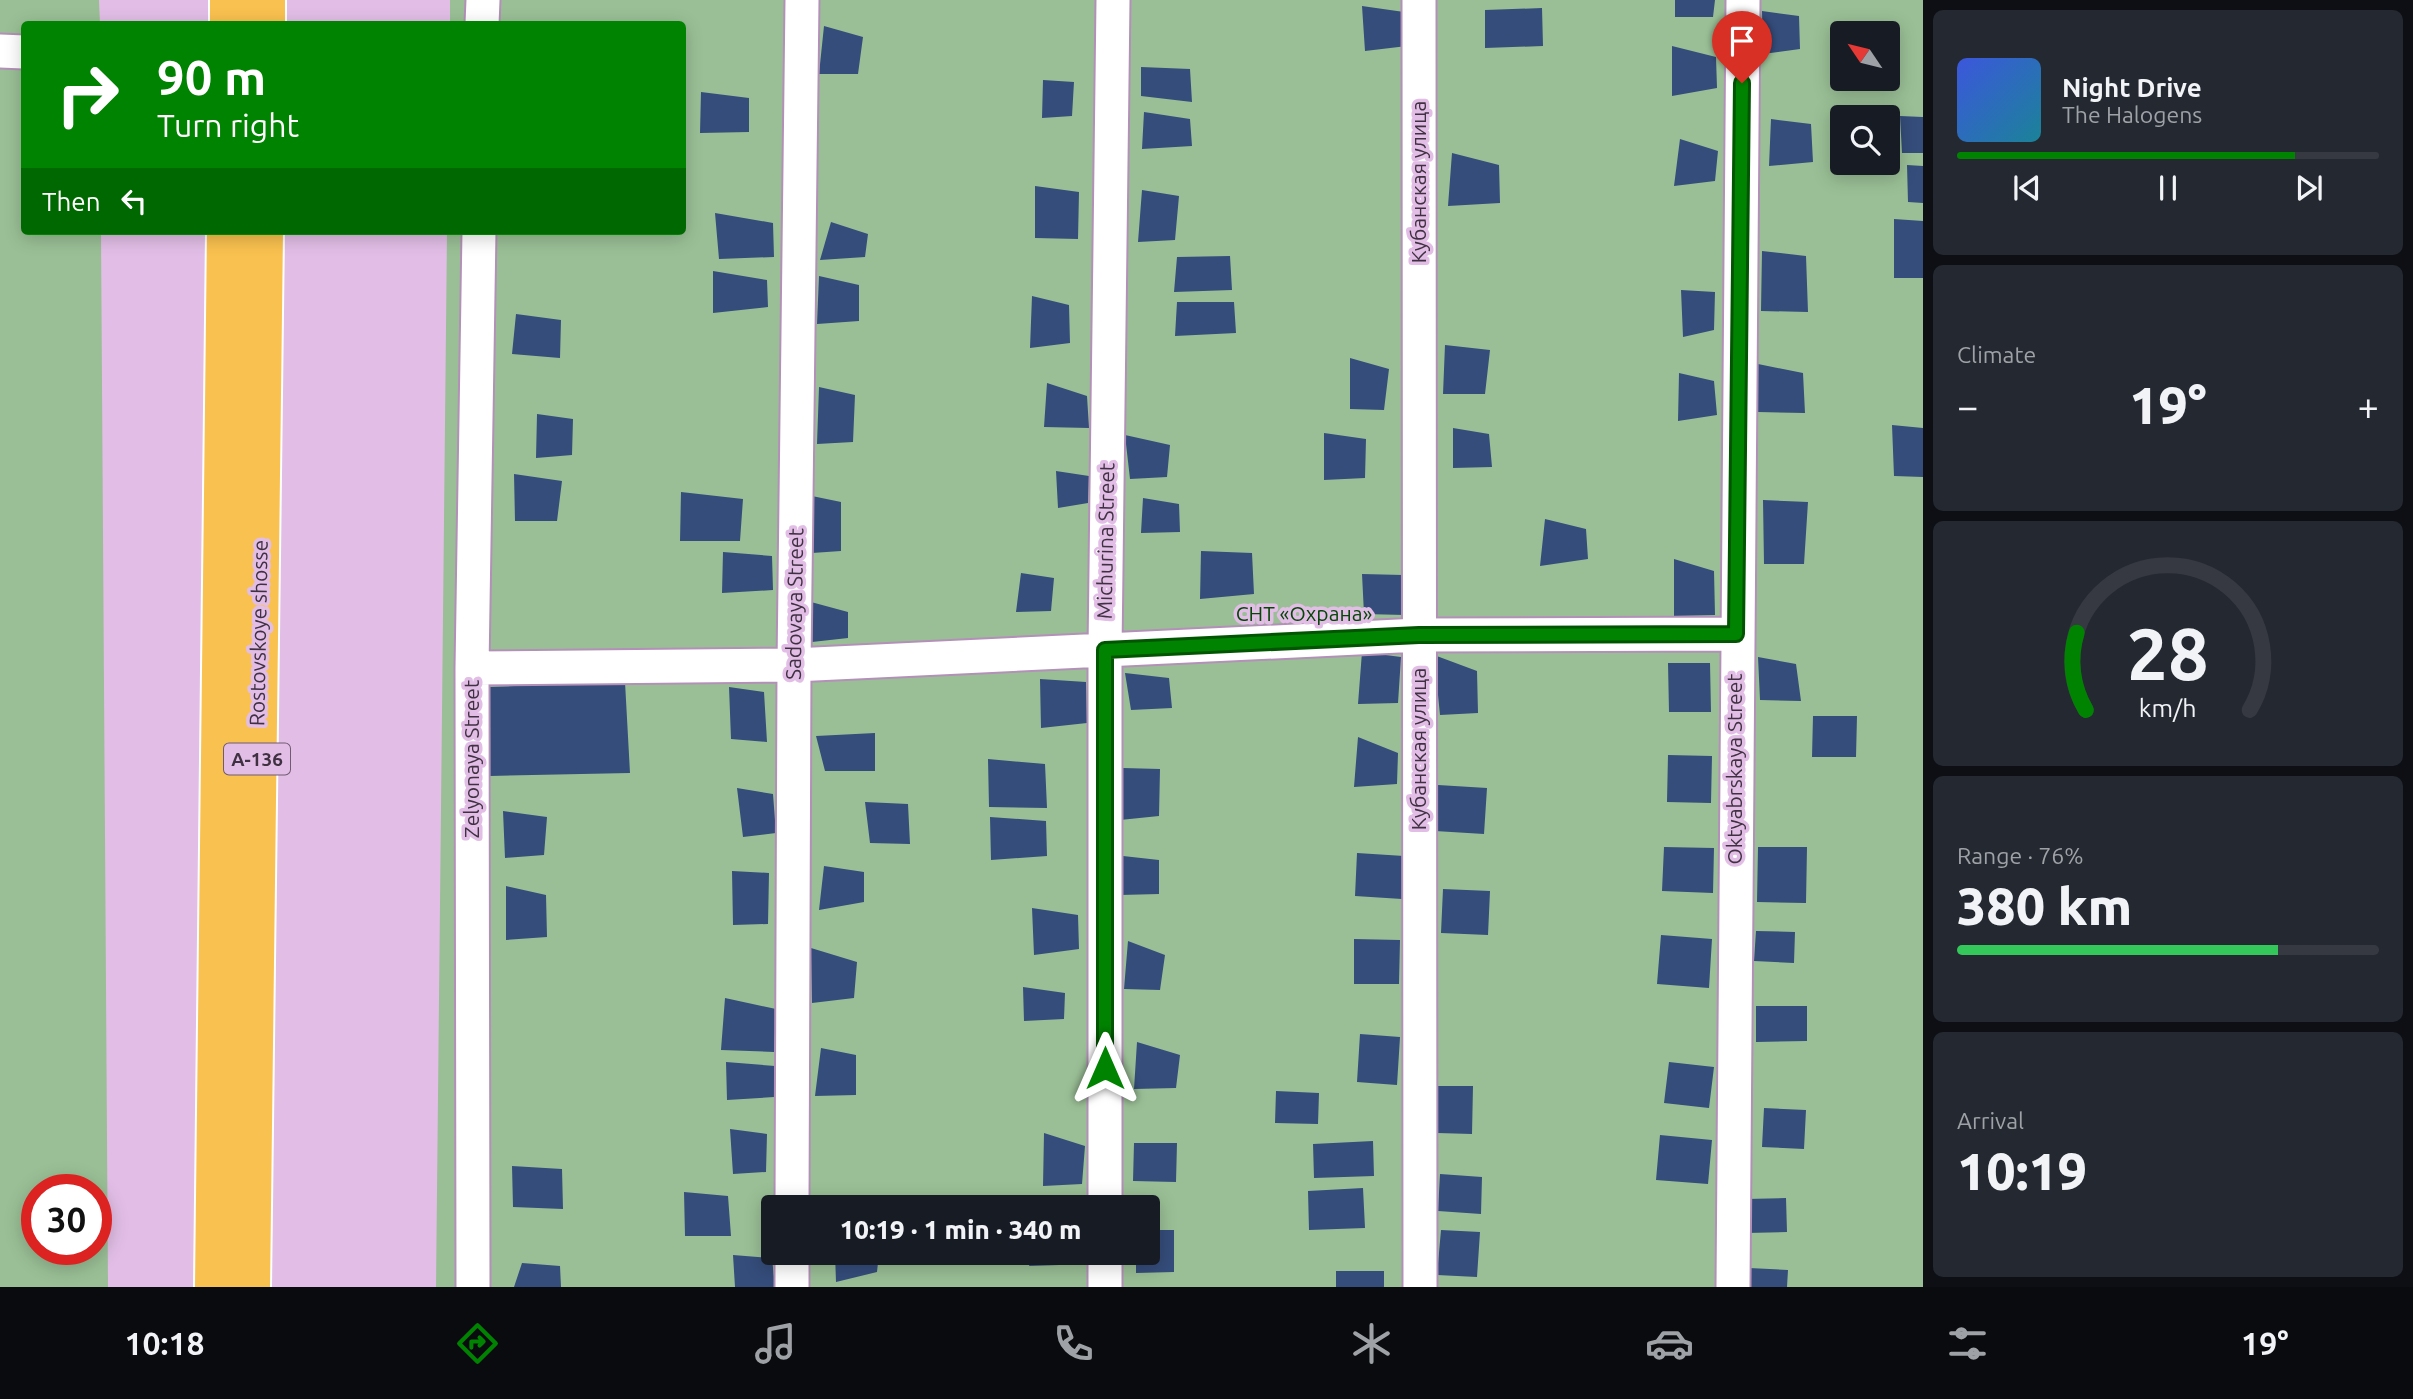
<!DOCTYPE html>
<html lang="en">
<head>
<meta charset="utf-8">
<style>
	:root { --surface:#171b24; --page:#242831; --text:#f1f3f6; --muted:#9ea1a6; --line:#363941; --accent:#008301 }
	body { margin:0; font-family:Ubuntu,sans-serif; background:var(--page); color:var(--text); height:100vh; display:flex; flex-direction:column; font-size:26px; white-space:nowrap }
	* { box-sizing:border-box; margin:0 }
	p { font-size:23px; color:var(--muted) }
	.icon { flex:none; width:38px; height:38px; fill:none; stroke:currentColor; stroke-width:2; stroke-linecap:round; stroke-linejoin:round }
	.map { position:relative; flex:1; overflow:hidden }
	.details { display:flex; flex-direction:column; gap:10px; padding:10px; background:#0d0f14; width:490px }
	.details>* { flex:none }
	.banner { position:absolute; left:21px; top:21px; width:665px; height:214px; border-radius:7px; box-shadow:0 4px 18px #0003; background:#008301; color:#fff; overflow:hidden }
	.needle { width:46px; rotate:305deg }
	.tools { position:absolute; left:1830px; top:21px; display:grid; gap:14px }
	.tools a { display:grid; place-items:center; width:70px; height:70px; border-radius:7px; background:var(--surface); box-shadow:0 4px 18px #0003; font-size:35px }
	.speed { position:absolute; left:21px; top:1174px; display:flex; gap:14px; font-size:35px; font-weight:700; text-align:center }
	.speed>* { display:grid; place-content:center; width:91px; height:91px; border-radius:50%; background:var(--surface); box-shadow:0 4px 18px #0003; line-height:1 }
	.speed .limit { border:10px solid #d22; background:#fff; color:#111 }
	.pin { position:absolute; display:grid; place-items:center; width:60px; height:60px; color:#fff; margin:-72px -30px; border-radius:50% 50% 50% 0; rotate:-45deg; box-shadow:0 0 7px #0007 }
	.pin .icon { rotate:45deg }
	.me { position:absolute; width:77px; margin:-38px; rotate:0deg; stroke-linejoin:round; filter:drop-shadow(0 0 5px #0008) }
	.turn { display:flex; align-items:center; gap:24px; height:147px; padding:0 21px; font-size:32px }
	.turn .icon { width:91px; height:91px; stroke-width:2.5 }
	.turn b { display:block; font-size:49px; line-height:60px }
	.then { display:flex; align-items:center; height:66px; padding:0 21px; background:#0003; gap:14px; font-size:26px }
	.big { font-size:52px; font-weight:800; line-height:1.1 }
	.details .card { flex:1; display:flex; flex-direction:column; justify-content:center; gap:10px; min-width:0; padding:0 24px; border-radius:10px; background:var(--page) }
	.details .dial { align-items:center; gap:0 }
	.dial svg { height:182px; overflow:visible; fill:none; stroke:var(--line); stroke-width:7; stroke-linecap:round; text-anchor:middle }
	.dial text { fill:var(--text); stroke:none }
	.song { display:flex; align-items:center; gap:21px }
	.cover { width:84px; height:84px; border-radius:10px; background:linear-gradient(135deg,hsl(230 70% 55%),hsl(190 70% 35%)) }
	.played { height:7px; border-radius:4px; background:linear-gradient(90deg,var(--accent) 80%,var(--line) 80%) }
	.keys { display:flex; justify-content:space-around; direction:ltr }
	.heat { display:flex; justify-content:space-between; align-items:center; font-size:38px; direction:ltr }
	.charge { height:10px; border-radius:5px; background:linear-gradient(90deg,#34c759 76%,var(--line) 0) }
	.trip { position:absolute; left:761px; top:1195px; width:399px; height:70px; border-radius:7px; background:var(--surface); box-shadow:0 4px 18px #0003; font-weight:800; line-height:70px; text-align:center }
	.tabs { display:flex; height:112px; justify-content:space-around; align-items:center; background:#090b0e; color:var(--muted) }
	.tabs .icon { width:49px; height:49px }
	.tabs .active { color:var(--accent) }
	.tabs b { font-size:32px; color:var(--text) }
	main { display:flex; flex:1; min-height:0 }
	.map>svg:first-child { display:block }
	.green { fill:#9abf96; fill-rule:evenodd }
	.building { fill:#354d7b }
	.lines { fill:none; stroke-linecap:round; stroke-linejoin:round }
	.minor-casing { stroke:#b390b7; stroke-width:37 }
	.highway-casing { stroke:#fff; stroke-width:42 }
	.minor { stroke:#fff; stroke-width:33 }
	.highway { stroke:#f9c14f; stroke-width:38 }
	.route-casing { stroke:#005501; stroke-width:18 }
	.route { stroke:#008301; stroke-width:12 }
	.labels { text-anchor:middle; stroke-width:7; stroke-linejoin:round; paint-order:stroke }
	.shield { fill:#e2bee6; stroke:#705b72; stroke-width:2 }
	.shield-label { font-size:19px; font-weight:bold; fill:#3f3141 }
	.street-label { font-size:21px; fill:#3f3141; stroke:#e2bee6 }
	.park-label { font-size:21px; fill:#054705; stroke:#e2bee6 }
</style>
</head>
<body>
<main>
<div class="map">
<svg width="1923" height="1287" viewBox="0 0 1923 1287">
	<rect width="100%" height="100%" fill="#e2bee6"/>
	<!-- green -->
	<path class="green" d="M0 0H99L100 24H24V231H101L108 1287H0ZM37 1190H96V1250H37Z
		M450 0H1923V1287H436L447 231H682V24H450ZM1843 33H1888V79H1843ZM1843 117H1888V163H1843ZM774 1208H1148V1253H774Z"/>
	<!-- building -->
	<path class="building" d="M1675 0H1715L1713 17H1675Z
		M1362 6 1404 12 1407 46 1365 51Z
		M1542 8 1543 46 1485 48V10Z
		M1762 11 1799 16 1800 49 1763 54Z
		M824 26 863 37 858 74H819Z
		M1672 46 1716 57 1717 88 1672 96Z
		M1141 67 1190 69 1192 102 1141 96Z
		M1043 80 1074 82 1072 116 1042 118Z
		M701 92 749 98V132L700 133Z
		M1144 112 1190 119 1192 146 1142 149Z
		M1900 116 1923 117V153H1902Z
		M1771 119 1811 124 1813 162 1769 166Z
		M1680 139 1718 151 1715 181 1674 186Z
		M1452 153 1499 165 1500 203 1448 206Z
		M1907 165 1923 166V203L1908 202Z
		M1035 186 1079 192 1078 239 1035 238Z
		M1142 190 1179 196 1175 240 1138 242Z
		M715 213 773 223 774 257 719 259Z
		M1894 219 1923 221V278H1894Z
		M831 222 868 234 865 257 820 260Z
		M1762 251 1806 256 1808 312 1761 311Z
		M1230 256 1232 290 1174 292 1177 257Z
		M713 271 767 280 768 307 713 313Z
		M819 276 859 285V321L817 324Z
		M1681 290 1715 292 1714 330 1683 337Z
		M1032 296 1069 305 1070 343 1030 348Z
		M1177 302H1234L1236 333 1175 336Z
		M516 314 561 320 560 358 512 354Z
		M1445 345 1490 350 1485 394H1443Z
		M1350 358 1389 369 1384 410 1350 409Z
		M1758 364 1803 373 1805 413 1758 412Z
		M1679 373 1714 381 1717 415 1678 421Z
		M1047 383 1087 396 1089 428 1044 427Z
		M819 387 855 395 853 442 817 444Z
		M537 414 573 419 572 455 536 458Z
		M1892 425 1923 428V477L1894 476Z
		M1453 428 1489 434 1492 467 1453 468Z
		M1324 433 1366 439 1365 478 1324 480Z
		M1125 435 1170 445 1167 477 1130 479Z
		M1056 471 1089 476 1088 503 1058 508Z
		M514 474 562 481 557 521H515Z
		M681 492 743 499 740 541H680Z
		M812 496 841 502V551L812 553Z
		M1143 498 1179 504 1180 532 1141 533Z
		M1763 500 1808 502 1804 564H1764Z
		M1545 519 1586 529 1588 559 1540 566Z
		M1201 551 1252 553 1254 594 1200 599Z
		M723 552 772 556 773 590 722 593Z
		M1674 559 1714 571 1715 615 1674 616Z
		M1021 573 1054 578 1051 611 1016 612Z
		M1362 574 1403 575 1405 615 1364 614Z
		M811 602 848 612V638L812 642Z
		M1362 652 1401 657 1398 703 1358 704Z
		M1434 655 1477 671 1478 713 1440 715Z
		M1758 657 1796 664 1801 701 1760 700Z
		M1668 663H1710L1711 712H1669Z
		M1125 673 1169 678 1172 708 1131 710Z
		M1040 679 1086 682 1087 723 1041 728Z
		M625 682 630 773 490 776 488 687Z
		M729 687 764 692 767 742 731 739Z
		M1813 716H1857L1856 757H1812Z
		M875 733V771H825L816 736Z
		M1358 737 1398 753 1397 784 1354 787Z
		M1668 755 1712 756 1711 803 1667 802Z
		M988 759 1045 764 1047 808 989 807Z
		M1123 768 1160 769 1159 816 1120 820Z
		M1438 785 1487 788 1484 834 1435 831Z
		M737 788 773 794 776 833 743 837Z
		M865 802 908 804 910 844 870 843Z
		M503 811 547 817 544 855 505 858Z
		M990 817 1046 821 1047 856 991 860Z
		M1664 847 1714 848 1713 893 1662 891Z
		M1758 847H1807L1806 903 1757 902Z
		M1357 853 1404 856 1402 899 1355 896Z
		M1123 856 1159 860V894L1120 895Z
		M824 866 864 872V902L819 910Z
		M732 871 769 873 768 924 733 925Z
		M506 886 546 895 547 937 506 940Z
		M1443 889 1490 891 1488 935 1441 933Z
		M1032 908 1078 915 1079 949 1034 955Z
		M1756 931 1795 932 1794 963 1754 961Z
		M1661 935 1712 939 1709 988 1657 984Z
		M1354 939 1400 940 1399 984H1354Z
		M1128 941 1165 955 1160 990 1124 989Z
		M811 948 857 962 854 998 812 1003Z
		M1023 987 1065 993 1064 1019 1024 1021Z
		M725 998 776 1009 774 1052 721 1050Z
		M1756 1006H1807V1041L1756 1042Z
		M1360 1034 1400 1037 1397 1085 1357 1082Z
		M1137 1042 1180 1055 1176 1088 1134 1089Z
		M821 1048 856 1055V1095L815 1096Z
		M726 1062 775 1066 774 1097 727 1100Z
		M1669 1062 1714 1067 1709 1108 1664 1103Z
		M1438 1086H1473L1472 1134 1437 1133Z
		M1276 1091 1319 1093 1318 1124 1275 1123Z
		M1764 1108 1806 1110 1804 1149 1762 1147Z
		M730 1129 767 1134 766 1172 733 1174Z
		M1044 1133 1085 1146 1082 1184 1043 1186Z
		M1660 1135 1712 1140 1708 1184 1656 1180Z
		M1373 1141 1374 1176 1314 1178 1313 1144Z
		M1134 1143H1177L1176 1182 1133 1181Z
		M512 1166 562 1169 563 1209 513 1207Z
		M1440 1174 1482 1177 1481 1214 1438 1211Z
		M1363 1188 1365 1228 1309 1230 1308 1191Z
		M684 1192 728 1196 731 1236H685Z
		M1786 1198 1787 1232 1746 1233V1199Z
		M1148 1230H1174V1272L1136 1273V1253H1148Z
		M1441 1230 1480 1232 1477 1277 1437 1275Z
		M835 1253H879L877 1272 836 1282Z
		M1034 1253H1090L1089 1264 1029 1266Z
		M733 1255 772 1258 775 1287H735Z
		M522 1263 560 1266 561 1287H514Z
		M1749 1268 1788 1270 1787 1287H1748Z
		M1336 1271H1384V1287H1336Z"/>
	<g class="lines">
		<!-- minor casing -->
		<g class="minor-casing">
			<path id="minor" d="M1419 0 1420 1287
				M482 24 483 0
				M0 51 24 52
				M472 668 794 665 1419 635 1736 634
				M792 1208 794 665 802 0
				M1105 1208V650L1113 0
				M1105 1253V1287
				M473 1287 472 668 479 231
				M792 1287V1253
				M1733 1287 1743 0"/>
		</g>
		<!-- highway casing -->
		<g class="highway-casing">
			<path id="highway" d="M229 24V0
				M266 24V0
				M214 1287 226 231
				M251 1287 264 231"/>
		</g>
		<!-- minor -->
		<use href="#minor" class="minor"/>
		<!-- highway -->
		<use href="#highway" class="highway"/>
	</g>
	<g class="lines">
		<!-- route casing -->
		<g class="route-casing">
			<path id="route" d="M1105 1068V650L1419 635 1736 634 1742 83"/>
		</g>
		<!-- route -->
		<use href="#route" class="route"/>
	</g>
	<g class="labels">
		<!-- shield labels -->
		<rect class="shield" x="224" y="743.5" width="66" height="31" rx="5"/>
		<g class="shield-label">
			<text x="257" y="766">А-136</text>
		</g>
		<!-- street labels -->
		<g class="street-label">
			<text transform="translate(1419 182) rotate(-90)" y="7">Кубанская улица</text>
			<text transform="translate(1106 541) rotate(-89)" y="7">Michurina Street</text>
			<text transform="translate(795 604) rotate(-89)" y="7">Sadovaya Street</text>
			<text transform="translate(259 633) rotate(-89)" y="7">Rostovskoye shosse</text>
			<text transform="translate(1419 749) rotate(-90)" y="7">Кубанская улица</text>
			<text transform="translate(472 759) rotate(-90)" y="7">Zelyonaya Street</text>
			<text transform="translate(1735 769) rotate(-90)" y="7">Oktyabrskaya Street</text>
		</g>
		<!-- park labels -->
		<g class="park-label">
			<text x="1304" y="621">СНТ «Охрана»</text>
		</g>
	</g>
</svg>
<div class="tools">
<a><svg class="needle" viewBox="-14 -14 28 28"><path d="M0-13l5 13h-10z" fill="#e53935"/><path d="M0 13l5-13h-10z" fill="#9ea1a6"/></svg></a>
<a><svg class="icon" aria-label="search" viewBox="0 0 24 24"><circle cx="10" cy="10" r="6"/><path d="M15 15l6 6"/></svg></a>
</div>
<div class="speed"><div class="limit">30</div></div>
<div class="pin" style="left:1742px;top:83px;background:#d93025"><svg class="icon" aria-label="arrive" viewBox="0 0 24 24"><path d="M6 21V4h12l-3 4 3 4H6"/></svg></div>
<svg class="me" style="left:1105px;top:1068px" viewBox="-20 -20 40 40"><path d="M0-17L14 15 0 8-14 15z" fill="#008301" stroke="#fff" stroke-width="4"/></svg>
<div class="trip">10:19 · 1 min · 340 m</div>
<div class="banner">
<div class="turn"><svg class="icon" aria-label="right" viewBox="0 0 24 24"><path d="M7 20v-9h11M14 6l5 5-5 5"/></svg><div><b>90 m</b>Turn right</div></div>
<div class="then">Then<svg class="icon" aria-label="left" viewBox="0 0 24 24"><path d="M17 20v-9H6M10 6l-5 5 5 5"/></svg></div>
</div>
</div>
<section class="details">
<div class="card">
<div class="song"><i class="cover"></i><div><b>Night Drive</b><p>The Halogens</p></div></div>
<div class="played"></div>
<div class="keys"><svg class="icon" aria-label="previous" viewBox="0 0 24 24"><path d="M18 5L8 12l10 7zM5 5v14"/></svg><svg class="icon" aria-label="pause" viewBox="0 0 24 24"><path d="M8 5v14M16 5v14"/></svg><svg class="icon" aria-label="next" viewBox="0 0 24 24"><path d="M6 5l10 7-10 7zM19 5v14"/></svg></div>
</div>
<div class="card"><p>Climate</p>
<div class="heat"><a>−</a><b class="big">19°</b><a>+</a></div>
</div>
<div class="card dial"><svg viewBox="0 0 100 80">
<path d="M14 69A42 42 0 1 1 86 69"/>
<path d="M14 69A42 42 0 0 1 10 35" stroke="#008301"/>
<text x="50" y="56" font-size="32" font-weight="700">28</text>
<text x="50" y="72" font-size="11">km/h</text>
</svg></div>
<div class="card"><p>Range · 76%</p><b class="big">380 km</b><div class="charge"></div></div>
<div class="card"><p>Arrival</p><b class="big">10:19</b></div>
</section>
</main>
<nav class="tabs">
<b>10:18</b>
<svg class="icon active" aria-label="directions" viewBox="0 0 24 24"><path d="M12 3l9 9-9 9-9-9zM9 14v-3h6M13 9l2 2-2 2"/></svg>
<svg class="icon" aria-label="music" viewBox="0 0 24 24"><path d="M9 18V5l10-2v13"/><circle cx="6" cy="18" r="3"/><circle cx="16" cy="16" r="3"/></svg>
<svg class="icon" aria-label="phone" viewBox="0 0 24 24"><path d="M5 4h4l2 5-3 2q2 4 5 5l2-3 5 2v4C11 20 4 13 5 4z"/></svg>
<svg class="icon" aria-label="climate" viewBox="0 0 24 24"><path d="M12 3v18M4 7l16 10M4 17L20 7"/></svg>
<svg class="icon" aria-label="car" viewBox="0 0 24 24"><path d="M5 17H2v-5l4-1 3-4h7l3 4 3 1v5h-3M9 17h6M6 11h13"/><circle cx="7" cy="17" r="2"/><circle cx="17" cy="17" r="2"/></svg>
<svg class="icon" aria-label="filters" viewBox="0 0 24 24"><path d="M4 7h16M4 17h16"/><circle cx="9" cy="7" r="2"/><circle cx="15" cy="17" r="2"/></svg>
<b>19°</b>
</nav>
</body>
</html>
